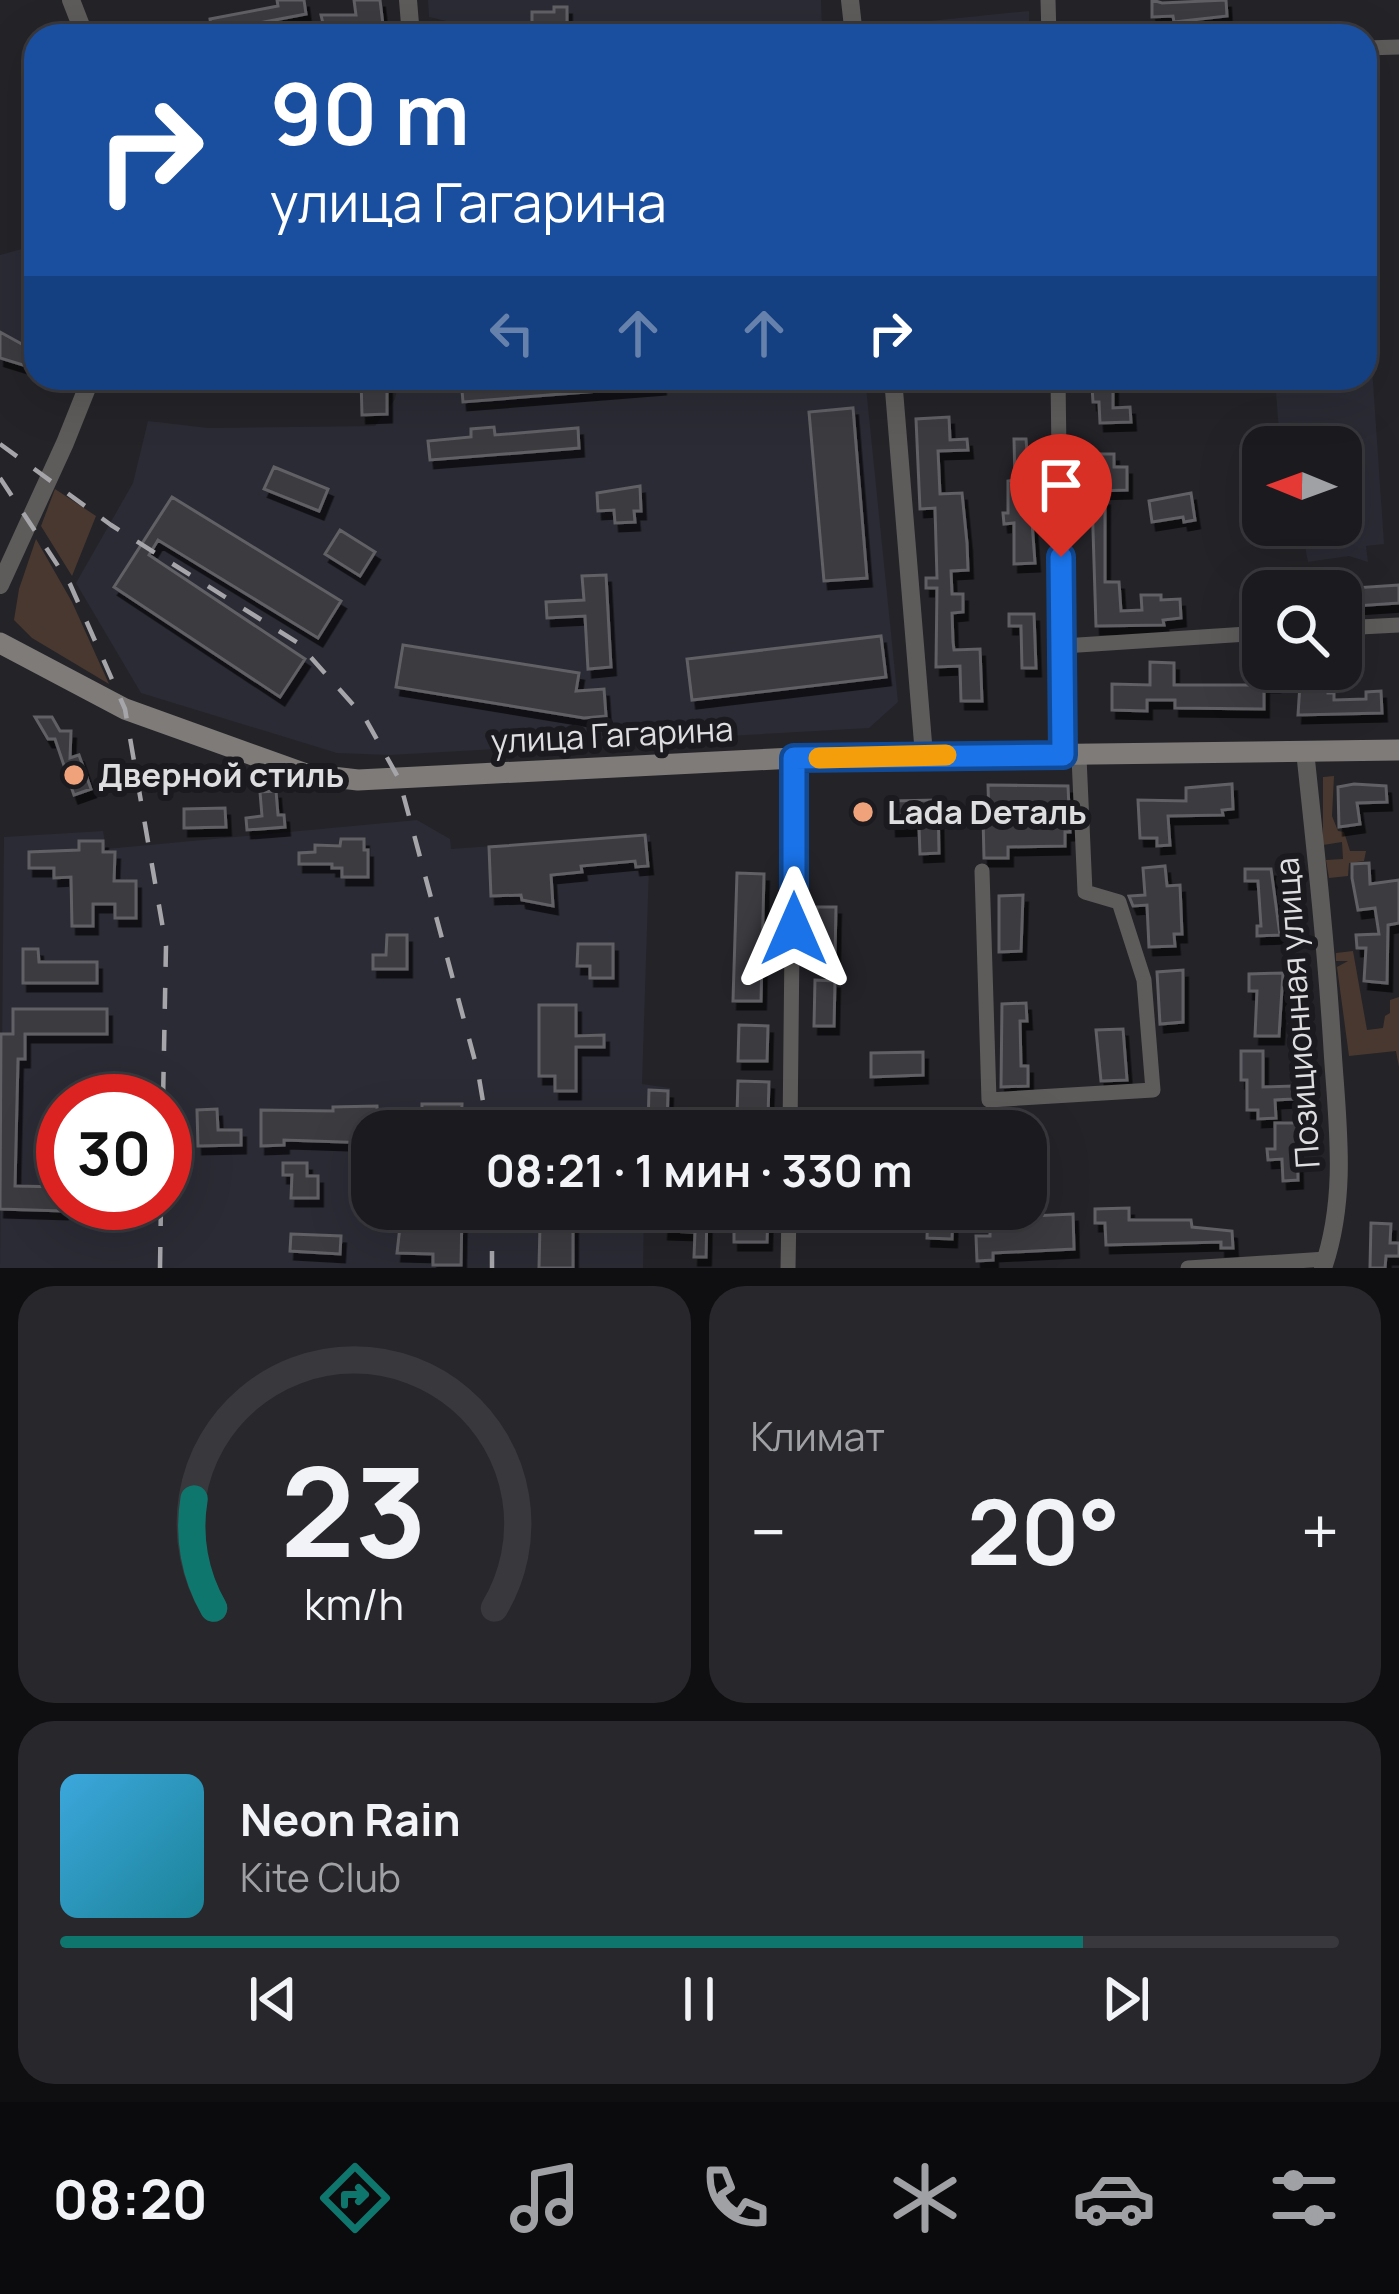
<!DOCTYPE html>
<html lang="ru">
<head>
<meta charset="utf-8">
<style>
	:root { --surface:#1b1a1e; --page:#28272b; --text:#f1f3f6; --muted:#a0a1a4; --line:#39383c; --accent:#0f766e }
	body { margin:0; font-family:Manrope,sans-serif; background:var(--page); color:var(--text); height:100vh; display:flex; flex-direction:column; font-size:45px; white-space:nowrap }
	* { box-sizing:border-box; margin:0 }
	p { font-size:39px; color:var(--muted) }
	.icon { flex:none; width:66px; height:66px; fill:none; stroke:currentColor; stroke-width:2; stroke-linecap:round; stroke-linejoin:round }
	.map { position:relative; height:1268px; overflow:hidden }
	.side { display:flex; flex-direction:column; gap:18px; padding:18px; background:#0f0e10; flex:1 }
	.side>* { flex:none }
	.top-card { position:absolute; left:24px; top:24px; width:1353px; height:366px; border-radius:36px; box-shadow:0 12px 48px #0002,0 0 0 3px var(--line); background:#1a4fa0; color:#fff; overflow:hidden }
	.needle { width:78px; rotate:271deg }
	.fabs { position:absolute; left:1242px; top:426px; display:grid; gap:24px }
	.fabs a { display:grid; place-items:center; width:120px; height:120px; border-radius:24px; background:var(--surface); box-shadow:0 12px 48px #0002,0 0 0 3px var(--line); font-size:60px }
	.speed { position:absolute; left:36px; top:1074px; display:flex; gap:24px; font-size:60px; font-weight:700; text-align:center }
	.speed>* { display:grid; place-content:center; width:156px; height:156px; border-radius:50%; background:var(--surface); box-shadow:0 12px 48px #0002,0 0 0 3px var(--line); line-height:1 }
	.speed .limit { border:18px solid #d22; background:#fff; color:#111 }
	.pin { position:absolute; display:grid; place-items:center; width:102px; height:102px; color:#fff; margin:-123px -51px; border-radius:50% 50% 50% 0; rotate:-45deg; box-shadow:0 0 12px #0007 }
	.pin .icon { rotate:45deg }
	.me { position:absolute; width:132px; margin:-66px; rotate:0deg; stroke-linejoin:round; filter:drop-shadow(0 0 9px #0008) }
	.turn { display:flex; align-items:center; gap:42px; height:252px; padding:0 48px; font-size:54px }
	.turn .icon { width:156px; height:156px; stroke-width:2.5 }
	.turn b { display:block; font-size:84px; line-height:102px }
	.lanes { display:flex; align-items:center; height:114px; padding:0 48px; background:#0003; justify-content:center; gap:60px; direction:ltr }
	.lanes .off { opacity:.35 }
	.big { font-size:90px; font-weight:700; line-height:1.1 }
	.side .widget { flex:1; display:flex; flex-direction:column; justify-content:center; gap:18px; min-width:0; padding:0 42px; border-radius:36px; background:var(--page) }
	.side .dial { align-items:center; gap:0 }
	.dial svg { height:312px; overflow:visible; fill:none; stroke:var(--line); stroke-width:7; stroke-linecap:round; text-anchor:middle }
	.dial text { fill:var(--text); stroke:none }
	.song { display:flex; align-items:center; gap:36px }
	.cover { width:144px; height:144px; border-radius:18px; background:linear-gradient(135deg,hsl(200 70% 55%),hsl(190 70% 35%)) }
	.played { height:12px; border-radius:6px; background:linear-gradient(90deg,var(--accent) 80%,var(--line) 80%) }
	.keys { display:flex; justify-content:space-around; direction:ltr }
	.heat { display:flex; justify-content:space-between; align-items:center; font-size:66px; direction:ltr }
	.side .tiles { flex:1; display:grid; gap:18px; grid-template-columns:1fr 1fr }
	.widget:last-child { grid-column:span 2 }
	.trip { position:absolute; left:351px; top:1110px; width:696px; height:120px; border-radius:36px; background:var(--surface); box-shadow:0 12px 48px #0002,0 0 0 3px var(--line); font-weight:700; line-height:120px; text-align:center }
	.dock { display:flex; height:192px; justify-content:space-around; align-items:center; background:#0b0a0c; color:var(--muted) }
	.dock .icon { width:84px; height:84px }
	.dock .current { color:var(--accent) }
	.dock b { font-size:54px; color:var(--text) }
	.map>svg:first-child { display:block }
	.built { fill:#2b2b35; fill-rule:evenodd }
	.green { fill:#49382f }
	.building { fill:#3a3a40; stroke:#606065; stroke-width:3; filter:url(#shadow) }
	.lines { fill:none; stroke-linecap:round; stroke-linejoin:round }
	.minor { stroke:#5e5c5a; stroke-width:15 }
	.tertiary { stroke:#5e5c5a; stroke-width:18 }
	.secondary { stroke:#7f7b79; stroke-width:21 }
	.rail { stroke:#a6a6aa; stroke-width:4.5; stroke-dasharray:21 21; stroke-linecap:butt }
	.route-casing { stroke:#114b97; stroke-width:30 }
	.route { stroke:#1a73e8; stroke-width:21 }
	.slow { stroke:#f59e0b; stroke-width:21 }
	.poi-dot { fill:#f0a27a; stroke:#1a1a1f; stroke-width:4.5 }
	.labels { text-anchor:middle; stroke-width:12; stroke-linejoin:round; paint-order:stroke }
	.street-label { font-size:33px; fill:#dedee1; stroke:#1a1a1f }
	.poi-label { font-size:33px; font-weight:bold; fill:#dedee1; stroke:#1a1a1f; text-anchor:start }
</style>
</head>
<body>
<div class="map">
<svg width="1399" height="1268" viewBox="0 0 1399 1268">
	<defs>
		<filter id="shadow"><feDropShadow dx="4.5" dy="8" stdDeviation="0" flood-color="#0009"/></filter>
	</defs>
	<rect width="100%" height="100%" fill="#242328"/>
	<!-- built -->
	<path class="built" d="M428 0H821L822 30 779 36H512L429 17Z
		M1029 11V36H871L870 27Z
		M36 245V370L0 360V255Z
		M1365 264 1384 544 1366 546 1368 562 1349 556 1308 562 1301 525H1341V447H1280L1275 378H1365Z
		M399 378H793L794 388 866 387 898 702 869 728 390 755 337 753 141 693 76 583 133 483 148 421 208 428 375 426 395 399Z
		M417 820 450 839 451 849 650 835 642 1084 670 1088V1131H372V1209H644L643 1268H0L4 837 103 831 106 849ZM63 1101H165V1203H63Z"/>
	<!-- green -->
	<path class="green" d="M55 489 96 516 72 576 41 526Z
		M36 539 72 602 109 684 32 638 14 620 19 589Z
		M1334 776 1332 816 1338 831 1344 832 1350 851H1366L1364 861 1349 863 1348 876 1329 878 1326 860 1343 859 1342 842 1323 845V777Z
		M1353 951 1367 1030 1383 1028 1385 1016 1390 1013V1000L1399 997V1067L1396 1051 1349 1056 1337 967 1348 961H1336V953Z"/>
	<!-- building -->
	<path class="building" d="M277 0H304L306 14 212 32 210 19 278 6Z
		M354 0H380L383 25 326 36 321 15H356Z
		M1152 0 1162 3 1226 0 1227 16 1174 22 1173 16 1152 17Z
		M554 7H567V36H532V12H554Z
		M0 332 36 352V369L0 358Z
		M361 378H387V414L362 415Z
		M461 378H661V386L463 402Z
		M1113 385V408L1130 407 1131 422 1100 423 1099 402H1093L1092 386Z
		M853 408 867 578 824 581 809 412Z
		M949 417 950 440 967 439 968 450 938 451 940 494 962 493 967 543 968 570 951 571 952 594H963V612L952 613 953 642 954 650 980 649 982 701H961L960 666 936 667 937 588H926V578H937L935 508 920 509 916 419Z
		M494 427 495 435 578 428 579 448 430 460 428 441 471 437V429Z
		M1014 439H1026L1035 563 1014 564V523L1004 524 1003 513H1008V481L1015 480Z
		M1090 454H1114V467H1127V490L1096 491 1095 468H1090Z
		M274 467 328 489 319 511 264 489Z
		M640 486 641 511H634L635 522 615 523 614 510 598 511 597 493Z
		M1191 493 1195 520 1184 522 1183 517 1152 522 1149 501Z
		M172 497 341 601 318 638 158 540 149 555 305 659 280 697 114 587Z
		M1092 498H1105V582H1119L1121 611 1142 610 1141 595H1161V600L1180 599 1181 618 1163 620 1164 625 1096 626Z
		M340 530 375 552 360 576 325 554Z
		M606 575 611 667 588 669 585 616 547 618 546 602 584 600 582 576Z
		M1354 581 1355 588 1399 585V603L1341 607V582Z
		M1009 614H1034L1036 668H1022L1021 626H1009Z
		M881 636 886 677 692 700 687 659Z
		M403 645 579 673 576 691 604 689 606 716 584 718 396 687Z
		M1250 647H1263V669H1275V684H1264V709L1175 708V700H1147V711L1112 710V684L1150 685V662L1174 663V685H1250Z
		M1301 669H1328V693H1334V700L1366 699V692L1381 691 1382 713 1298 715Z
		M35 717H52L60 731H71L70 758 79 755 91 789 74 795 55 739H48Z
		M1232 784 1233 809 1222 810 1223 815 1168 816 1170 845 1157 846V838H1140L1138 800 1186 801V788Z
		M1354 784 1386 786 1387 802 1357 803 1360 824 1339 827 1338 787Z
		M988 785 1068 786 1070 832H1065V846L1008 847V858H984L983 816H989Z
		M276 791 278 815H284L285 827 247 830 246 818 262 816 260 792Z
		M938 800 939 853 920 854 919 827 892 828 891 801Z
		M225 808 226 827 184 828V809Z
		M645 835 648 866 636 867 635 861 581 866 582 872 551 875 553 906 522 900 521 895 491 896 489 847Z
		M341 839H364V850H368V877H342V868H332V864H299V853L315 852V845L340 846Z
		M79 841H103V852H115L114 881H136V918H115V904H93V926H72L71 877 54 878V868H29V852L79 850Z
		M1369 863 1370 884 1399 880V923L1388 925 1387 983 1364 981 1366 948H1357L1356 935 1379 934 1375 908 1358 910 1352 878V864Z
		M1165 866 1167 886 1180 885 1182 934H1174L1175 946 1149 947 1147 905 1133 906 1129 896 1145 895 1143 868Z
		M1245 869H1271L1280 935 1257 936V926H1261L1258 881H1245Z
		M737 873 764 874 761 1001H733Z
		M1023 895 1021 951 999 952V896Z
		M817 907H836L835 954 816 953Z
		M387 935H407V969H373V955H386Z
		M578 944H613V978H590V966H577Z
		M23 949H38L39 962H97V983H23Z
		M1183 970V1022L1160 1024 1157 972Z
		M1283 973 1279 1036H1255L1257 991H1249V974Z
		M815 980 835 981 834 1026H814Z
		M1026 1003 1027 1021H1020L1021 1066H1028V1086L1001 1087 1002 1004Z
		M539 1005H576V1036L604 1035V1047H576V1091H555V1076H539Z
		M13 1009H107V1034H25V1059H18L15 1186 63 1187V1211L0 1209 1 1034H13Z
		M739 1025 768 1026 767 1061H738Z
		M1123 1029 1127 1080 1101 1081 1096 1030Z
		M1241 1051H1263V1087L1293 1086V1099L1275 1100 1276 1118 1258 1119V1110H1247V1080H1241Z
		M923 1052V1075L871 1077V1053Z
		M738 1081 769 1082 768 1115 737 1114Z
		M649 1090 668 1091 667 1129H648Z
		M422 1104H462L461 1131H422Z
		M377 1106 378 1131H372V1143L284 1140V1145L261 1146V1110L333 1111V1107Z
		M217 1109 218 1130H241V1145L198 1146 197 1110Z
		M904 1112H1013V1131H904Z
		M1275 1123H1297L1298 1180 1283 1181 1282 1159 1268 1160 1267 1149H1275Z
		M283 1163H307V1176H318V1198H291L292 1175H283Z
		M1129 1208V1220H1191L1192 1227 1232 1231 1233 1248H1221V1242L1106 1245 1105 1223H1095V1209Z
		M402 1209H462L461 1265H433V1254L397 1253Z
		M734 1209H768L767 1242H734Z
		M928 1209H953L952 1239 927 1238Z
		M665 1212 707 1213 706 1257H694L695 1232 664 1231Z
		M1073 1214 1074 1249 993 1253V1260L977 1261 976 1236H990V1218Z
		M1371 1223 1391 1224 1390 1243H1399V1256H1386L1385 1268H1370Z
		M540 1226H573V1268H539Z
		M291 1234 341 1236 340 1254 290 1251Z"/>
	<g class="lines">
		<!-- minor -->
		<path class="minor" d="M1048 0 1049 36
			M1365 48 1399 47
			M1058 378 1063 755
			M1341 628 1399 625
			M1063 646 1263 633
			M982 871 989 1100 1153 1090 1144 980 1119 902 1085 892 1079 757
			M790 1131 794 758
			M788 1268 789 1209
			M1188 1268 1326 1259"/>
		<!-- tertiary -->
		<path class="tertiary" d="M71 0 85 36
			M408 0 411 36
			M850 0 854 36
			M893 378 924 755
			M0 585 65 443 91 378
			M1305 751C1316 853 1327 955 1333 1057 1338 1129 1347 1198 1323 1268"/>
		<!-- secondary -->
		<path class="secondary" d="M0 643 125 709 306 774 358 780 794 758 1399 750"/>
		<!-- rail -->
		<path class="rail" d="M0 444 111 525 298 643 365 718 399 779 478 1072 488 1131
			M0 478 70 584 125 709 166 946 163 1101
			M492 1209V1268
			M160 1268 161 1203"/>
	</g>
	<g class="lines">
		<!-- route casing -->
		<g class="route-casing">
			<path id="route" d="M794 929V758L1063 755 1061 557"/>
		</g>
		<!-- route -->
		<use href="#route" class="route"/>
		<!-- slow -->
		<path class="slow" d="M819 758 946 755"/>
	</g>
	<!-- markers -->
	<g class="poi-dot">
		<circle cx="74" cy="775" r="12"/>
		<circle cx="863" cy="812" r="12"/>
	</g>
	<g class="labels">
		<!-- street labels -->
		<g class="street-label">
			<text transform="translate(612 735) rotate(-3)" y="12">улица Гагарина</text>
			<text transform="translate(1297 1013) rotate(-94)" y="12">Позиционная улица</text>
		</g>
		<!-- poi labels -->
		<g class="poi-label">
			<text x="98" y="787">Дверной стиль</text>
			<text x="887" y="824">Lada Dеталь</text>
		</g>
	</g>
</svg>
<div class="fabs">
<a><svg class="needle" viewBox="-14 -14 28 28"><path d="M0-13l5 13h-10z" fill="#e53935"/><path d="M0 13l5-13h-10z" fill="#a0a1a4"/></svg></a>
<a><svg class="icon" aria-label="search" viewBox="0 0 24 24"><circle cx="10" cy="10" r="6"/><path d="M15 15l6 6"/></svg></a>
</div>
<div class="speed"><div class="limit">30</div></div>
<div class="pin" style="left:1061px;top:557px;background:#d93025"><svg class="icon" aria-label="arrive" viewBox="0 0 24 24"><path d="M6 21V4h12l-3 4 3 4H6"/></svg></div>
<svg class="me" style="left:794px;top:929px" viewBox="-20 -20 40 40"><path d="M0-17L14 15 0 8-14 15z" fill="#1a73e8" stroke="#fff" stroke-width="4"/></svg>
<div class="trip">08:21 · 1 мин · 330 m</div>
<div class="top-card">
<div class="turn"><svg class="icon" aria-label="right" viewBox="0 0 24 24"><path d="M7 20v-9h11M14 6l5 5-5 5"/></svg><div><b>90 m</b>улица Гагарина</div></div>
<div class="lanes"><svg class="icon off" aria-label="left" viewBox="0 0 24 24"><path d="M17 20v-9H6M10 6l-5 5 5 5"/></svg><svg class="icon off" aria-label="ahead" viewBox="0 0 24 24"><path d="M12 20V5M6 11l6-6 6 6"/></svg><svg class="icon off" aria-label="ahead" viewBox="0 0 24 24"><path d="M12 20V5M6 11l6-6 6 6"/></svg><svg class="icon" aria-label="right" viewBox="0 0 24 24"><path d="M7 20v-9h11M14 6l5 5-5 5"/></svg></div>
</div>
</div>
<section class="side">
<div class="tiles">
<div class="widget dial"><svg viewBox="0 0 100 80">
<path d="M14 69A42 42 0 1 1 86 69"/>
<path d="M14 69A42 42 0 0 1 9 41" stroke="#0f766e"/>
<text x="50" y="56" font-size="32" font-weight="700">23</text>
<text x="50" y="72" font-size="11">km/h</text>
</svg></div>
<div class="widget"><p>Климат</p>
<div class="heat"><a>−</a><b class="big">20°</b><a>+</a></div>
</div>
<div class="widget">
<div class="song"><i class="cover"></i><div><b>Neon Rain</b><p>Kite Club</p></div></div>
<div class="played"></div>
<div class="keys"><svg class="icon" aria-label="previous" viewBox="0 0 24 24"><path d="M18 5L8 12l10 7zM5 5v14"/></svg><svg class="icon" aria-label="pause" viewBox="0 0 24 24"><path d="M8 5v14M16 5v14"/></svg><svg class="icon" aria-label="next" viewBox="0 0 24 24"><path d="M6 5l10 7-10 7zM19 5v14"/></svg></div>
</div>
</div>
</section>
<nav class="dock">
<b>08:20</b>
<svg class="icon current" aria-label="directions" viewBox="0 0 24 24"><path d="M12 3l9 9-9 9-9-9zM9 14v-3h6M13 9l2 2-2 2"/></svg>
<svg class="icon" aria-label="music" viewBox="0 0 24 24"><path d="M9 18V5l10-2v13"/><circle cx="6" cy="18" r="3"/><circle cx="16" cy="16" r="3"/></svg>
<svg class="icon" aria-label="phone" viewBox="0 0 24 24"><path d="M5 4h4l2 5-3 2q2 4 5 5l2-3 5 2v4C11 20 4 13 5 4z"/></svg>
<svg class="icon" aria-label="climate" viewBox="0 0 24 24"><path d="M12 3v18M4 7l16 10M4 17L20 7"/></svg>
<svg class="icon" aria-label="car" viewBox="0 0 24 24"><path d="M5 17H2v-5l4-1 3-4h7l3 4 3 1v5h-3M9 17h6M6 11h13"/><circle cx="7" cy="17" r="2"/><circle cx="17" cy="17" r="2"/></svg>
<svg class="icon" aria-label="filters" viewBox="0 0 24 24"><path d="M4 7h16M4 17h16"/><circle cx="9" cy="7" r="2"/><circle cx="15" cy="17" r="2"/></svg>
</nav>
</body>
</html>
